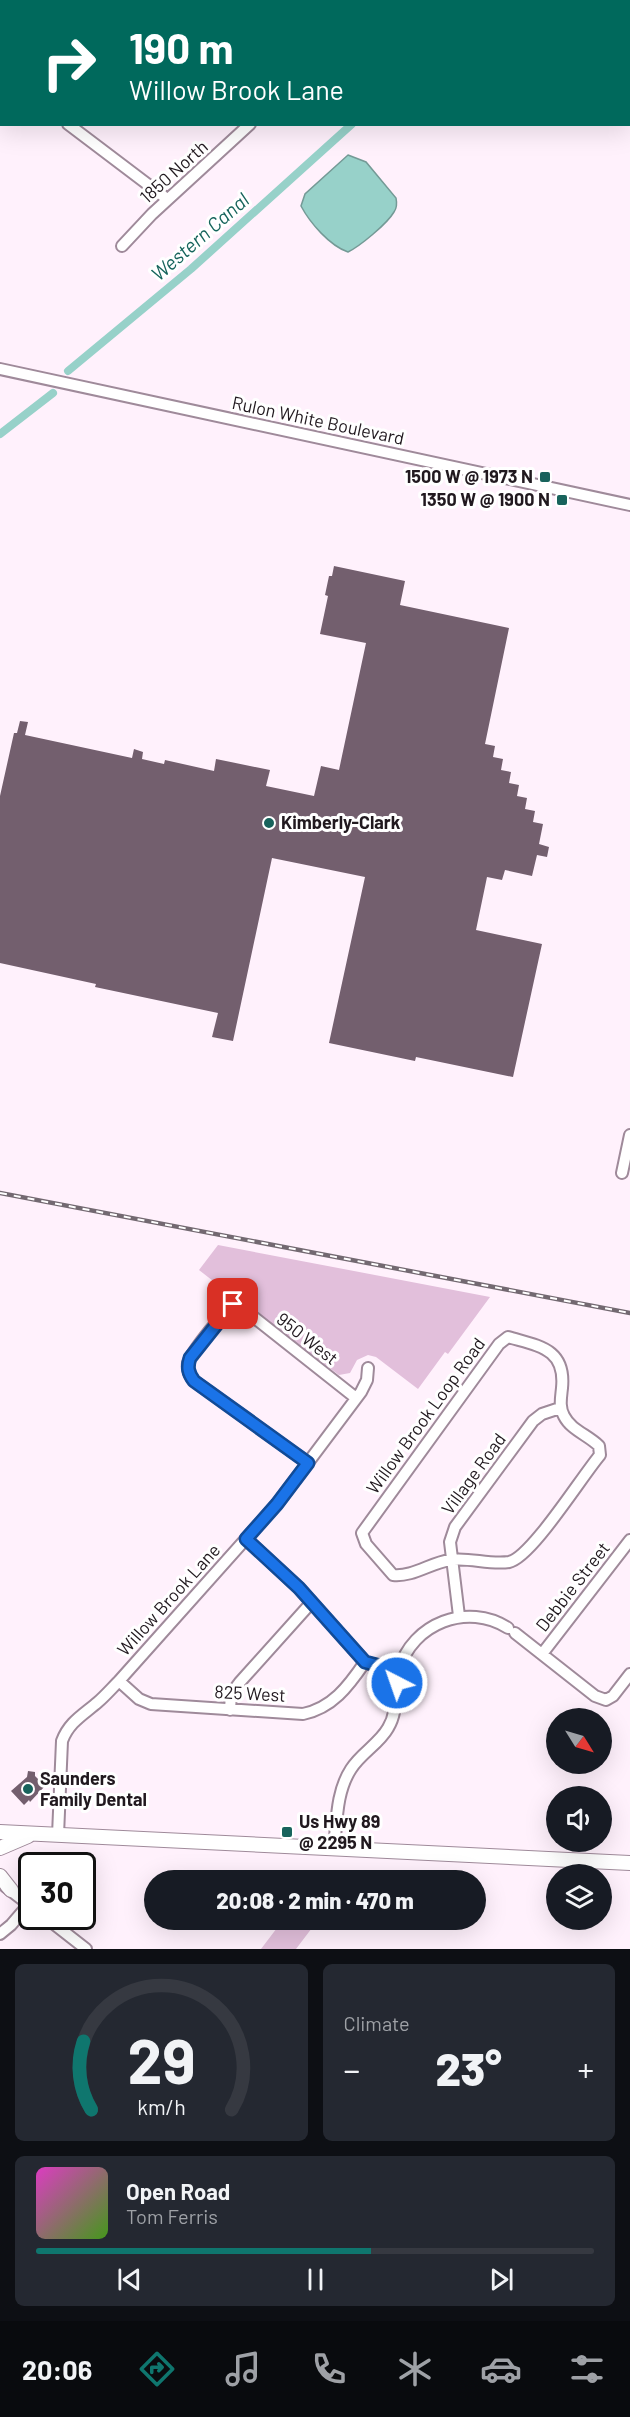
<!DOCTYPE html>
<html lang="en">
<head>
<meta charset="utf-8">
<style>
	:root { --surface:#171b24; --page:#242831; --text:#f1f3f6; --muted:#9ea1a6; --line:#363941; --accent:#0f766e }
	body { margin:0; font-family:Barlow,sans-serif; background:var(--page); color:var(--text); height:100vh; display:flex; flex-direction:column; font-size:22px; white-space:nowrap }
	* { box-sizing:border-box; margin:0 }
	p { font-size:20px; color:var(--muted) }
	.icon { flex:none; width:33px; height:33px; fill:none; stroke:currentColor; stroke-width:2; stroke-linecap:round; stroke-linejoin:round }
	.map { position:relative; height:1949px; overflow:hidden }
	.drawer { display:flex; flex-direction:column; gap:15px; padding:15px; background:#0d0f14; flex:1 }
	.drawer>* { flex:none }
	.guide { position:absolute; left:0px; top:0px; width:630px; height:126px; box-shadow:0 6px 24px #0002; background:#00695c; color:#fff; overflow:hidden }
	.needle { width:39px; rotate:127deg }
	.fabs { position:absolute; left:546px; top:1708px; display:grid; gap:12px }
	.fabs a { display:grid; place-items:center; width:66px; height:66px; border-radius:50%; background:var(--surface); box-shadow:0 6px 24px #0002; font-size:30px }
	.speed { position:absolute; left:18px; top:1852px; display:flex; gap:12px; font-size:30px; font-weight:700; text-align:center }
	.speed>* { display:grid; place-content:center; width:78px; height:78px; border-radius:50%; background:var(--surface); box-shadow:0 6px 24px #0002; line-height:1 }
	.speed .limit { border:3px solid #111; border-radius:9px; background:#fff; color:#111 }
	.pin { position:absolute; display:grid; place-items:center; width:51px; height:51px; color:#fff; margin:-26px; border-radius:12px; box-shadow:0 3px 9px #0006 }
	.me { position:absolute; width:66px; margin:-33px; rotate:319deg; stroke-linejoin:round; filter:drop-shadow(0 0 4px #0008) }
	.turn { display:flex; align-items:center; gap:21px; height:126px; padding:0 30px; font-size:27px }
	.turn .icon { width:78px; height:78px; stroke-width:2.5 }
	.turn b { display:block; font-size:42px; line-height:51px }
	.big { font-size:45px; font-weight:800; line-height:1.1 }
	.drawer .card { flex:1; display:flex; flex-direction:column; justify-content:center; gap:9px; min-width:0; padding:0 21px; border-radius:9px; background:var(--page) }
	.drawer .dial { align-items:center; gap:0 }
	.dial svg { height:156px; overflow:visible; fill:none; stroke:var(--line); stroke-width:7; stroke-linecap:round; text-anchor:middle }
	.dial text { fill:var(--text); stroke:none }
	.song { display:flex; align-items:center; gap:18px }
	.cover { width:72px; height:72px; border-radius:9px; background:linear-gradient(135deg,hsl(310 70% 55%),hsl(100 70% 35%)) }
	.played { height:6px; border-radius:3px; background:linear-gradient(90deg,var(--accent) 60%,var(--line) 60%) }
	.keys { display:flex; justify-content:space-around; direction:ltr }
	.heat { display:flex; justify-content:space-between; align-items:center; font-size:33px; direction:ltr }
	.drawer .tiles { flex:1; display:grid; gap:15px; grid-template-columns:1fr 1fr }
	.card:last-child { grid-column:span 2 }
	.trip { position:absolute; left:144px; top:1870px; width:342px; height:60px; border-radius:30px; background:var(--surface); box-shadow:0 6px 24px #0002; font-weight:800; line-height:60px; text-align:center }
	.dock { display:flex; height:96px; justify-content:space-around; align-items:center; background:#090b0e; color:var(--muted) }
	.dock .icon { width:42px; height:42px }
	.dock .selected { color:var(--accent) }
	.dock b { font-size:27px; color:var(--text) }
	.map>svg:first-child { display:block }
	.green { fill:#e2bfdb }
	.water { fill:#97d1c9; stroke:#749a96; stroke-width:1.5 }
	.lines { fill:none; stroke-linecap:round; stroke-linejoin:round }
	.canal { stroke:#97d1c9; stroke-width:8 }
	.building { fill:#735f6e }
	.minor-casing { stroke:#9f8a9a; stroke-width:14 }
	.major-casing { stroke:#9f8a9a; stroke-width:16 }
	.minor { stroke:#fff; stroke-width:10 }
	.major { stroke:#fff; stroke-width:14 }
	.rail-casing { stroke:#736971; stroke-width:4.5 }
	.rail { stroke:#fff; stroke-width:2; stroke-dasharray:7; stroke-linecap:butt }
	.route-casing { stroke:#114b97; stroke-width:15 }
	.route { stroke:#1a73e8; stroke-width:10 }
	.poi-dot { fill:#18635c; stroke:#fff; stroke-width:2 }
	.labels { text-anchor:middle; stroke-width:6; stroke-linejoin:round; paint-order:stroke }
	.street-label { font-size:18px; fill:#21191f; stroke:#fff }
	.poi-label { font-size:18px; font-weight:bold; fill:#21191f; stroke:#fff; text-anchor:start }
	.water-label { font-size:20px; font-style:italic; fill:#16645c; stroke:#fff }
</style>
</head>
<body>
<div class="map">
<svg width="630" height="1949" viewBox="0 0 630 1949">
	<rect width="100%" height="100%" fill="#fff1fc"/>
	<!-- green -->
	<path class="green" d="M218 1245 490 1297 448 1354 445 1352 418 1389 376 1357 368 1355 357 1360 350 1373 339 1375 258 1315 247 1294 236 1292 231 1295 199 1270Z
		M283 1920H318L296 1949H261Z"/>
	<!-- water -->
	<path class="water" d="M348 155 366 162 396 198C397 203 397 208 394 212 387 224 360 246 348 252 330 246 310 223 301 206L305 194Z"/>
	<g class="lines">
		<!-- canal -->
		<path class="canal" d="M628 24H630
			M68 371 191 269 352 124
			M0 434 53 393"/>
	</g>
	<!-- building -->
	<path class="building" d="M334 566 405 581 400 605 509 628 485 744 495 746 493 757 503 759 501 770 511 772 509 783 519 785 517 796 527 798 525 809 535 811 533 822 543 824 539 844 549 847 547 857 537 855 532 876 505 870 502 880 487 877 476 930 542 944 513 1077 416 1057 415 1061 329 1043 365 877 272 858 233 1041 212 1037 218 1013 95 987 96 984 0 963V796L14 733H17L20 721 28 722 25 735 132 758 134 749 143 752 142 759 164 764 165 760 214 771 216 759 270 770 266 786 314 796 321 766 339 770 366 643 320 634 328 596 325 595 329 576H332Z
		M28 1771 35 1772V1776L45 1786 30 1802 29 1800 24 1805 11 1791 27 1777Z"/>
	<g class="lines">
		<!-- minor casing -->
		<g class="minor-casing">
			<path id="minor" d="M0 2 1 0
				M0 73 2 74
				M68 124 167 199
				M122 246 152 214 250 124
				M0 369 630 505
				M622 1173 630 1135
				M508 1337C538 1346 566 1348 562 1388 561 1398 559 1407 564 1416 571 1430 588 1435 599 1446L600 1455C582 1476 531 1558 509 1562 489 1565 469 1557 450 1560 430 1563 413 1577 393 1575L366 1544 362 1533 499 1344Z
				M308 1463 194 1381C190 1376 187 1370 188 1363 191 1353 227 1306 237 1304L356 1398
				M246 1539 299 1588 365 1662 399 1671
				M459 1616 450 1542 455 1527 533 1421 542 1414 560 1408
				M515 1633 595 1696 606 1700 613 1696 630 1674
				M542 1654 630 1540
				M119 1681 139 1699 151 1704 303 1714C332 1708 348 1687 365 1662
				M230 1710 231 1694 240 1682 311 1603
				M58 1835 62 1741C69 1722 83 1715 98 1702 105 1696 112 1688 119 1681L277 1504 361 1392 367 1380 368 1368
				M334 1848C337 1821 336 1792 351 1769 361 1753 379 1744 388 1728 399 1710 394 1689 399 1670 412 1623 468 1602 508 1628
				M6 1887 32 1907
				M45 1917 86 1949
				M0 1934 11 1925 29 1904"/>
		</g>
		<!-- major casing -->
		<g class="major-casing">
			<path id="major" d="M0 1832 630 1863
				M0 1848 28 1836
				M0 1876 11 1890"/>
		</g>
		<!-- minor -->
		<use href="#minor" class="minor"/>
		<!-- major -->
		<use href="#major" class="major"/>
		<!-- rail casing -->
		<g class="rail-casing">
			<path id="rail" d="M0 1193 630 1313"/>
		</g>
		<!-- rail -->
		<use href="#rail" class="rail"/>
	</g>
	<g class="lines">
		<!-- route casing -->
		<g class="route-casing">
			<path id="route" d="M233 1304 190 1358C187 1367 188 1373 194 1381L308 1463 277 1504 246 1539 299 1588 365 1662 399 1671 397 1683"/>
		</g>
		<!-- route -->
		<use href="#route" class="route"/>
	</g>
	<!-- markers -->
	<g class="poi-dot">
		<rect x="539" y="471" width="12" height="12" rx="3"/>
		<rect x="556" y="494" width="12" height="12" rx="3"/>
		<circle cx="269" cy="823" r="6"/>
		<circle cx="28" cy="1789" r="6"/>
		<rect x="281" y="1826" width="12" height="12" rx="3"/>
	</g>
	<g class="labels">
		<!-- street labels -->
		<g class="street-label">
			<text transform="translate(174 172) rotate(-42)" y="6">1850 North</text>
			<text transform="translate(318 421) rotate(12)" y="6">Rulon White Boulevard</text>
			<text transform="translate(307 1339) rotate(38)" y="6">950 West</text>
			<text transform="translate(426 1416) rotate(-54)" y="6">Willow Brook Loop Road</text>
			<text transform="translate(474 1474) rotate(-54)" y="6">Village Road</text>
			<text transform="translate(573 1587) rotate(-52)" y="6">Debbie Street</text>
			<text transform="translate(169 1600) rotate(-48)" y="6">Willow Brook Lane</text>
			<text transform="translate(250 1694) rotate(3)" y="6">825 West</text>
		</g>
		<!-- poi labels -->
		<g class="poi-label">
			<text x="533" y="483" text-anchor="end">1500 W @ 1973 N</text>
			<text x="550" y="506" text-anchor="end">1350 W @ 1900 N</text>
			<text x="281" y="829">Kimberly-Clark</text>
			<text x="40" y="1785">Saunders<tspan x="40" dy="21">Family Dental</tspan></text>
			<text x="299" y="1828">Us Hwy 89<tspan x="299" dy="21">@ 2295 N</tspan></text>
		</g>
		<!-- water labels -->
		<g class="water-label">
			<text transform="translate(200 237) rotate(-41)" y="7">Western Canal</text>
		</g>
	</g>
</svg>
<div class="fabs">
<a><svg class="needle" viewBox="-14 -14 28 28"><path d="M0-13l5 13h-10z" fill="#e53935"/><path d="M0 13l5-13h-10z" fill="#9ea1a6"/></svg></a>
<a><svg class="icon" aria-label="sound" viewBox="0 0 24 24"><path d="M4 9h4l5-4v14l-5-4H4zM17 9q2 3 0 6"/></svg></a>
<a><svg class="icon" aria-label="layers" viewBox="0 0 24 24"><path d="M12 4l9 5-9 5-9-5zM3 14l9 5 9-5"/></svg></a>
</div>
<div class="speed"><div class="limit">30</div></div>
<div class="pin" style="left:233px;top:1304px;background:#d93025"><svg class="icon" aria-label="arrive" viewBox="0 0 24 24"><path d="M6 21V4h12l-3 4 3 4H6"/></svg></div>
<svg class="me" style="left:397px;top:1683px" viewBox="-20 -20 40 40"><circle r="17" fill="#1a73e8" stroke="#fff" stroke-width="3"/><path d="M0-11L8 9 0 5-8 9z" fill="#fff"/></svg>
<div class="trip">20:08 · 2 min · 470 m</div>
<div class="guide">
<div class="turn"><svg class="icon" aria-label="right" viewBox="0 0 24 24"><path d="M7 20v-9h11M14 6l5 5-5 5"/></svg><div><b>190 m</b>Willow Brook Lane</div></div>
</div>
</div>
<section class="drawer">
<div class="tiles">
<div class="card dial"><svg viewBox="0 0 100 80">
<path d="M14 69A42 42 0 1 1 86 69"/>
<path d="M14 69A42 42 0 0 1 10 34" stroke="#0f766e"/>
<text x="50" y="56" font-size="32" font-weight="700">29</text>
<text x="50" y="72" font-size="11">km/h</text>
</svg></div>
<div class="card"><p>Climate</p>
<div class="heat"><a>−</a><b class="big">23°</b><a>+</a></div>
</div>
<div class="card">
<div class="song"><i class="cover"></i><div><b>Open Road</b><p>Tom Ferris</p></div></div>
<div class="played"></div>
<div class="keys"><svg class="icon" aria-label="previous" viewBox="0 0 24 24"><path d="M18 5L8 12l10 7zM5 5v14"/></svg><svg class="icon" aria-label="pause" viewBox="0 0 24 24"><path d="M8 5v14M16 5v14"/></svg><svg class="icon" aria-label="next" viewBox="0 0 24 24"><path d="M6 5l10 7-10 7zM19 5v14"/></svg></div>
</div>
</div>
</section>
<nav class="dock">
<b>20:06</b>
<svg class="icon selected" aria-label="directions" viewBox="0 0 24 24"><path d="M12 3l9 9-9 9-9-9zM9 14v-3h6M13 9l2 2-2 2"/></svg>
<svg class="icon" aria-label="music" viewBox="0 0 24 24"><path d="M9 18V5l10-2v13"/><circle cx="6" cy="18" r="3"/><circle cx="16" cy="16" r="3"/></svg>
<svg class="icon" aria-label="phone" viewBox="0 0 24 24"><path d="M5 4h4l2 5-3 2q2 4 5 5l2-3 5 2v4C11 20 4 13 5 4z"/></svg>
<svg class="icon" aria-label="climate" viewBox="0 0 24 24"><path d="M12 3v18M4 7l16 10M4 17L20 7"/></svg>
<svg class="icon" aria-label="car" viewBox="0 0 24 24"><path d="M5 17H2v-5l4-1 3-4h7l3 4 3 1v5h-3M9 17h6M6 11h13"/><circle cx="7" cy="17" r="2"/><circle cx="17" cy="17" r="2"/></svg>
<svg class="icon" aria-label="filters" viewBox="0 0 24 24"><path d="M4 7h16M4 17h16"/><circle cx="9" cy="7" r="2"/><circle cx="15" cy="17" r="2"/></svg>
</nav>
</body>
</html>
